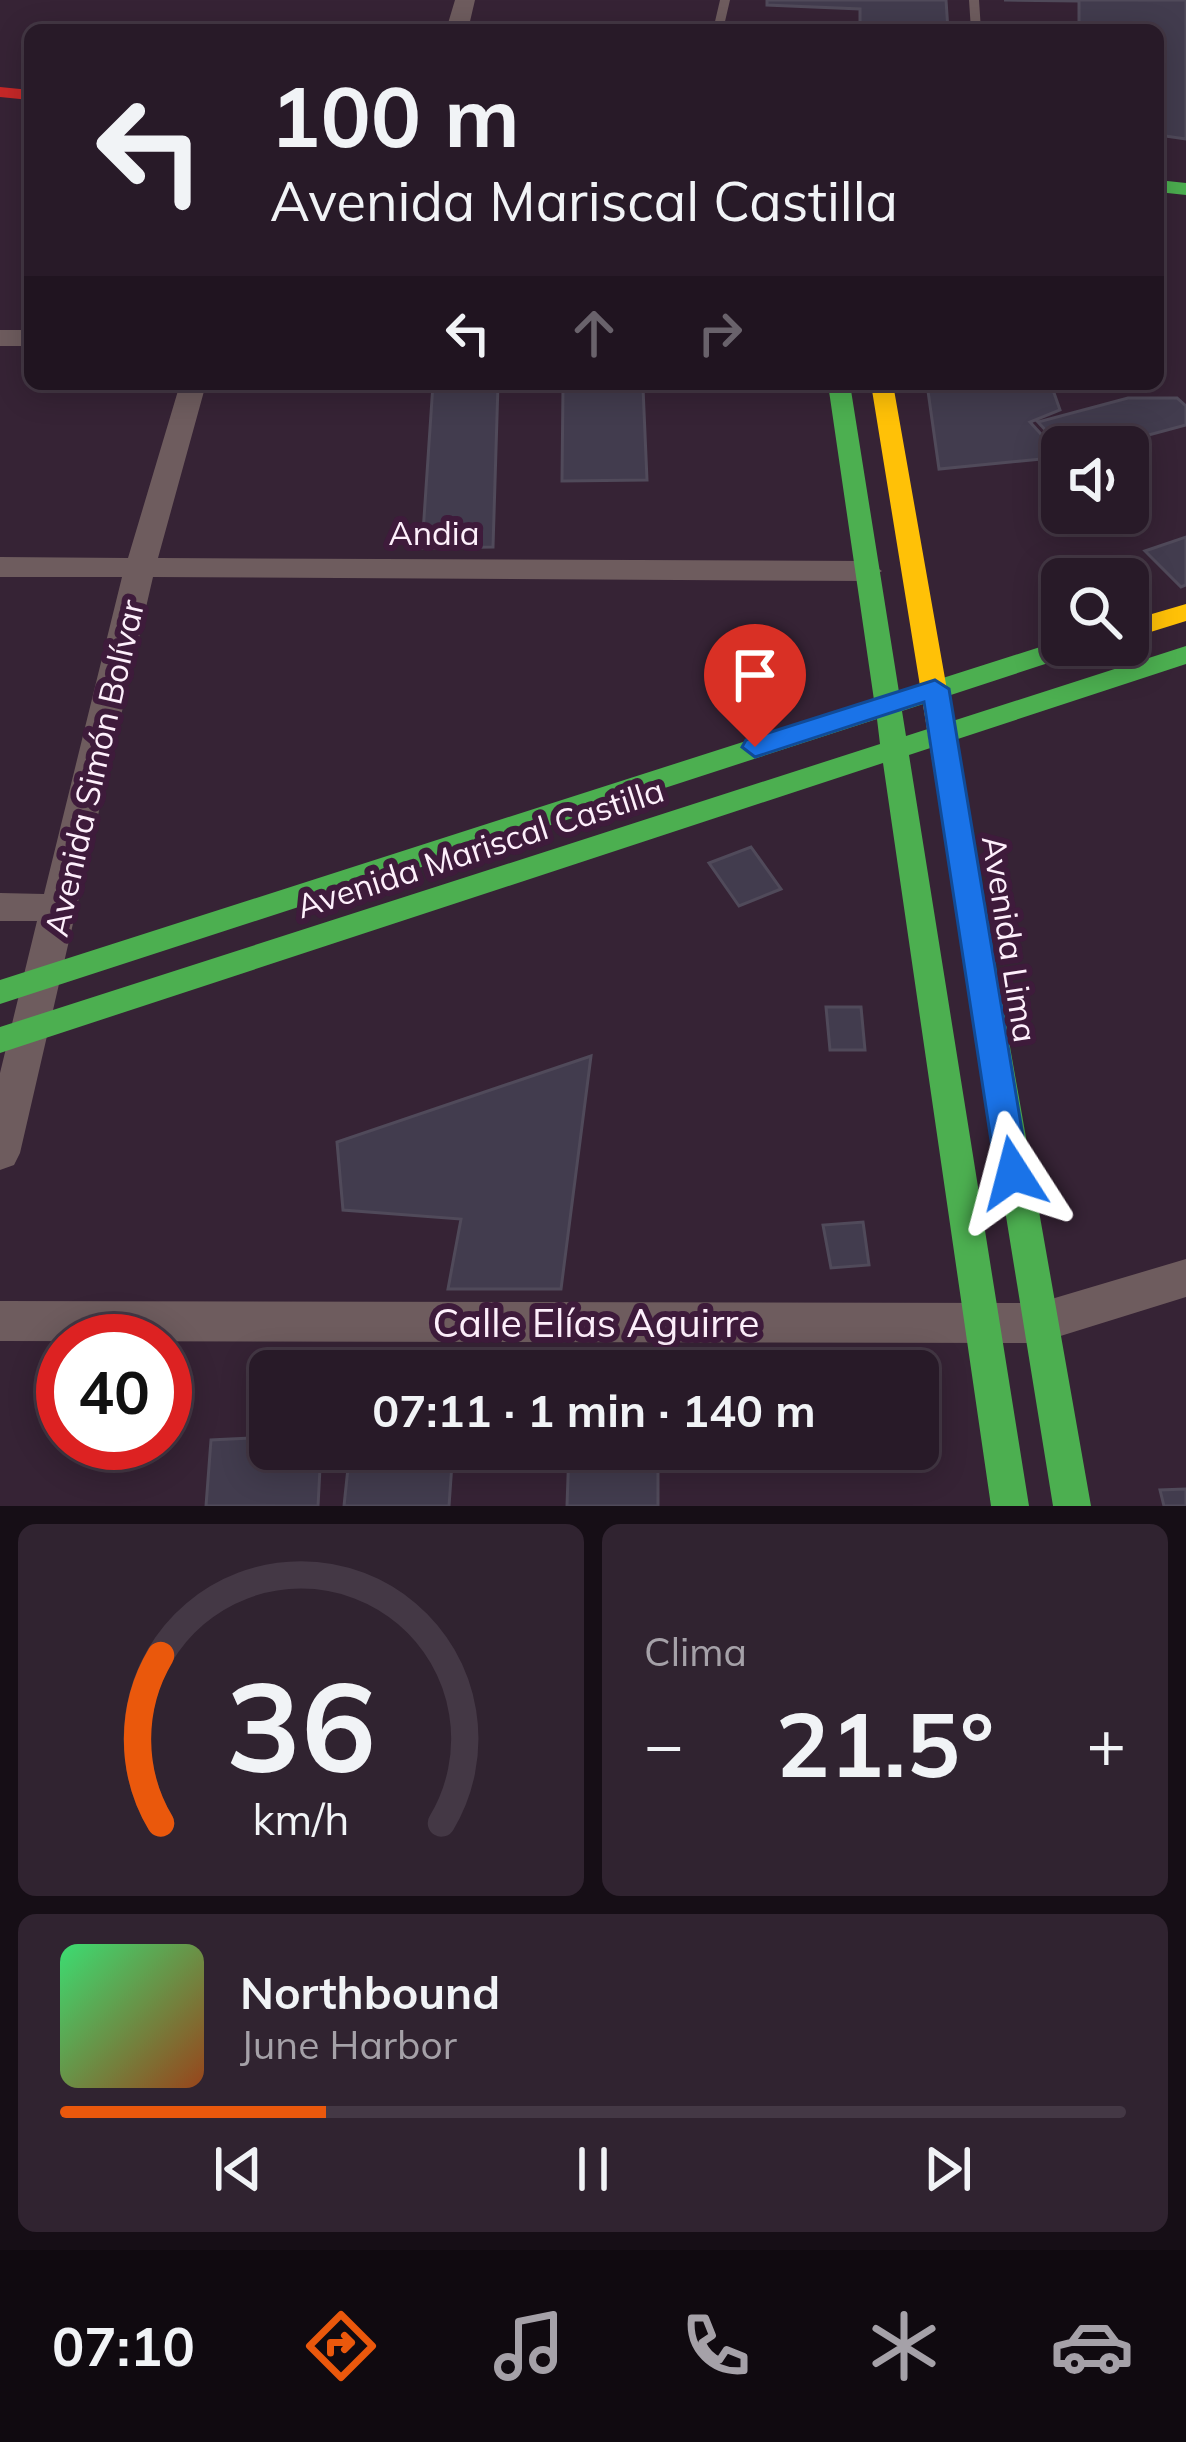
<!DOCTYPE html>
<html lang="es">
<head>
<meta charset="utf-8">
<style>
	:root { --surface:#281a28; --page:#302330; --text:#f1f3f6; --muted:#a5a1a8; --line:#443845; --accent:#ea580c }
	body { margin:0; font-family:Mulish,sans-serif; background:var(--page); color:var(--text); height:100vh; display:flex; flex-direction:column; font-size:45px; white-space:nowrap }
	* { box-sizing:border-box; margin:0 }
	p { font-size:39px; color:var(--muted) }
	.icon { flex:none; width:66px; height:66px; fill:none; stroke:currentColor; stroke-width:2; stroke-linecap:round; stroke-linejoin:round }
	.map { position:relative; height:1506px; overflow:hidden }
	.side { display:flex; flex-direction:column; gap:18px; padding:18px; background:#160e16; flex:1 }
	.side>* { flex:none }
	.hud { position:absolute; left:24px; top:24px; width:1140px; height:366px; border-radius:18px; box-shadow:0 6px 30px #0003,0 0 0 3px var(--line); background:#281a28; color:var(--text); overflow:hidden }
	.controls { position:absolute; left:1041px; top:426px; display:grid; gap:24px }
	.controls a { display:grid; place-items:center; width:108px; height:108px; border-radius:18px; background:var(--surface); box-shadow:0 6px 30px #0003,0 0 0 3px var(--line); font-size:60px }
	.speed { position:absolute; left:36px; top:1314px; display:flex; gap:24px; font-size:60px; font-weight:700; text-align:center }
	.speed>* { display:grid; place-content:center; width:156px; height:156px; border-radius:50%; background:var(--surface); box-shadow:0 6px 30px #0003,0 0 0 3px var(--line); line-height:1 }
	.speed .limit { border:18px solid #d22; background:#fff; color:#111 }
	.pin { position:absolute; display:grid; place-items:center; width:102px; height:102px; color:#fff; margin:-123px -51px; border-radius:50% 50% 50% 0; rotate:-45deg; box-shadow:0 0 12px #0007 }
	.pin .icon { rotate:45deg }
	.me { position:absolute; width:132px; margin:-66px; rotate:351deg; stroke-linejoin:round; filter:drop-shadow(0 0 9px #0008) }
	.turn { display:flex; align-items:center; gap:42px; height:252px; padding:0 48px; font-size:54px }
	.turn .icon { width:156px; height:156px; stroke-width:2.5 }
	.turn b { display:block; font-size:84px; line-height:102px }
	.lanes { display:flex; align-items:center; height:114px; padding:0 48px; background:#0003; justify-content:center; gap:60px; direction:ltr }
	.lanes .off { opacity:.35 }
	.big { font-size:90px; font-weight:700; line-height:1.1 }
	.side .card { flex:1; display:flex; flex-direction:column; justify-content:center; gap:18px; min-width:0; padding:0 42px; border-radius:18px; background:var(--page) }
	.side .dial { align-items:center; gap:0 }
	.dial svg { height:312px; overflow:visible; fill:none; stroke:var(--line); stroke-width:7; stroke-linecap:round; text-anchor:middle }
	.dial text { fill:var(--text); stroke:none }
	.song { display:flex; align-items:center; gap:36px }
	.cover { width:144px; height:144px; border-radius:18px; background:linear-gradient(135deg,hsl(140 70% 55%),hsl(20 70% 35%)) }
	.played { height:12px; border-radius:6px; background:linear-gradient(90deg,var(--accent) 25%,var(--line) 25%) }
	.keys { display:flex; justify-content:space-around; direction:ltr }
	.heat { display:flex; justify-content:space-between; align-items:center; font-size:66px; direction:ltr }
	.side .tiles { flex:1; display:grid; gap:18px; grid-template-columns:1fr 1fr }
	.card:last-child { grid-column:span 2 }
	.trip { position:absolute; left:249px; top:1350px; width:690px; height:120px; border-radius:18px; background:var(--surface); box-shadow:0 6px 30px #0003,0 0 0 3px var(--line); font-weight:700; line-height:120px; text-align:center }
	.tabs { display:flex; height:192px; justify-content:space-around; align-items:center; background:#100a10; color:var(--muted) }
	.tabs .icon { width:84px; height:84px }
	.tabs .on { color:var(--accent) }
	.tabs b { font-size:54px; color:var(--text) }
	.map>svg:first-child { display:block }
	.building { fill:#423c4e; stroke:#504a5a; stroke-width:3 }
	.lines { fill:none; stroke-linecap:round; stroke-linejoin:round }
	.lane { fill:#6e5c5e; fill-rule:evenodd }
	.street { fill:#6e5c5e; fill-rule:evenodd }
	.fast { fill:#4caf50; fill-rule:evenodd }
	.slow { fill:#ffc107; fill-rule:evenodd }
	.jam { fill:#c62828; fill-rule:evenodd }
	.route { fill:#1a73e8; stroke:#114b97; stroke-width:3 }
	.labels { text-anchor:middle; stroke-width:12; stroke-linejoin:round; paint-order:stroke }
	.street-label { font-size:33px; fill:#fdeffb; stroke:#3e1b3b }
	.near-street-label { font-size:39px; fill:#fdeffb; stroke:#3e1b3b }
</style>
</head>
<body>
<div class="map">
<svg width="1186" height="1506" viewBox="0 0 1186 1506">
	<rect width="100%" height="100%" fill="#362335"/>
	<!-- building -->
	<path class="building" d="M767 0H946L948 30H860V9L767 5Z
		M1004 0H1186V139L1158 135V30H1079V1Z
		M433 384H498L493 547 422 548Z
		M927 384 1053 390 1060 410 1030 422 1062 457 939 469Z
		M563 388H643L647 480 562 481Z
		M1128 398H1177L1186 406V425L1104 447 1062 448 1038 422Z
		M1186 537V585L1181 587 1145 551Z
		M751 847 781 889 739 906 709 863Z
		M826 1007H861L865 1050H830Z
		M591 1056 561 1289H448L461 1219 343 1210 337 1142Z
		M863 1222 869 1265 831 1268 823 1225Z
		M270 1437V1449H321L318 1506H206L211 1440Z
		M350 1449H453L449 1506H344Z
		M569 1449H658V1506H567Z
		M1186 1489V1506H1164L1160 1490Z"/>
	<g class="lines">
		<!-- lane -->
		<path class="lane" d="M720 0H730L723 30H713Z
			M969 0H979L981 30H971Z"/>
		<!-- street -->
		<path class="street" d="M455 0H475L468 30H446Z
			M0 330H30V346H0Z
			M180 384H206L158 558 867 561 882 571 867 581 153 577 20 1153 14 1165 0 1170V1073L37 921H0V893L44 894 122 577H0V557L128 558Z
			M1186 1259V1297L1038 1343 0 1341V1301L1038 1303Z"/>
		<!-- fast -->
		<path class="fast" d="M1158 180 1186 183V195L1158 192Z
			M828 384H850L899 692 1062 640V645H1089L1085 651 902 711 906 736 1186 646V664L909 755 1029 1506H991L883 763 0 1053V1027L880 744 877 719 0 1004V980L874 700Z
			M953 793 963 796 967 803 1091 1506H1053L939 803 943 796Z"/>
		<!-- slow -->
		<path class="slow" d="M871 384H893L967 803 963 810H943L939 803Z
			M1186 604V621L1128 639V621Z"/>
		<!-- jam -->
		<path class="jam" d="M0 87 30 90V100L0 97Z"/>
	</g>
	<!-- route -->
	<path class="route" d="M935 680 949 689 1029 1173 1024 1183 1013 1187 1001 1183 996 1173 924 702 755 757 742 747 746 740Z"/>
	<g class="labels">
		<!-- street labels -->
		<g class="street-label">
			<text x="434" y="545">Andia</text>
			<text transform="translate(94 768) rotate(-77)" y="12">Avenida Simón Bolívar</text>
			<text transform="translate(480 848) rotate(-18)" y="12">Avenida Mariscal Castilla</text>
			<text transform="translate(1010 939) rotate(81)" y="12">Avenida Lima</text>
		</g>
		<!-- near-street labels -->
		<g class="near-street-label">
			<text x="596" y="1337">Calle Elías Aguirre</text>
		</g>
	</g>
</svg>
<div class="controls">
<a><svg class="icon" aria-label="sound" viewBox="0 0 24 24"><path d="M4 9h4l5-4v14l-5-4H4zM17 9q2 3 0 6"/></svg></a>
<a><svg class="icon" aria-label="search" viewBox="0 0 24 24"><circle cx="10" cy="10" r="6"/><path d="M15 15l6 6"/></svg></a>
</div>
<div class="speed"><div class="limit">40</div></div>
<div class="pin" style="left:755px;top:747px;background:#d93025"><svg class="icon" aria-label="arrive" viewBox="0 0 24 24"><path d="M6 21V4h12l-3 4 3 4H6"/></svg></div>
<svg class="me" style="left:1013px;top:1173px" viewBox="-20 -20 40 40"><path d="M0-17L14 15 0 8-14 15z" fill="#1a73e8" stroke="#fff" stroke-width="4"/></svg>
<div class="trip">07:11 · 1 min · 140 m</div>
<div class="hud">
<div class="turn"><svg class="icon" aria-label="left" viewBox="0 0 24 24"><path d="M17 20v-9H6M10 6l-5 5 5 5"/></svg><div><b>100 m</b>Avenida Mariscal Castilla</div></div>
<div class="lanes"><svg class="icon" aria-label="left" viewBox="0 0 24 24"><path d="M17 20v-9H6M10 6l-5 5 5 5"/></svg><svg class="icon off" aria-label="ahead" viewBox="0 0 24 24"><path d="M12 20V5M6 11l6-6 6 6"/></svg><svg class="icon off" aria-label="right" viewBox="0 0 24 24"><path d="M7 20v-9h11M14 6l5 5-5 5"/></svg></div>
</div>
</div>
<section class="side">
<div class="tiles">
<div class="card dial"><svg viewBox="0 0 100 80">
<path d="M14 69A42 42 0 1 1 86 69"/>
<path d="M14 69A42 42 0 0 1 14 26" stroke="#ea580c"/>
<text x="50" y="56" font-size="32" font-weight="700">36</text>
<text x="50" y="72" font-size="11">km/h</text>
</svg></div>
<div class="card"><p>Clima</p>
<div class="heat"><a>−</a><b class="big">21.5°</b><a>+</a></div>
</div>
<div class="card">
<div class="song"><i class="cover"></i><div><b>Northbound</b><p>June Harbor</p></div></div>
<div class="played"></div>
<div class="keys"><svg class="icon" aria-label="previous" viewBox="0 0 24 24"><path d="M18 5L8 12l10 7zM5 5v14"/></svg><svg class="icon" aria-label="pause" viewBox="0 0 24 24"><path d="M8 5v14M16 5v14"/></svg><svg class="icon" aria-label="next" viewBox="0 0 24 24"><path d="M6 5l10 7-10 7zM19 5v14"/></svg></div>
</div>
</div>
</section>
<nav class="tabs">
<b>07:10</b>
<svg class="icon on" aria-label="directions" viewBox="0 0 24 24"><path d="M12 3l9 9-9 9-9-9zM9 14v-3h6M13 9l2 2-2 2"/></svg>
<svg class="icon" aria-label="music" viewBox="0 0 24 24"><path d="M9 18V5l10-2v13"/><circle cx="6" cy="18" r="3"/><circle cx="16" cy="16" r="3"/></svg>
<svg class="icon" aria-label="phone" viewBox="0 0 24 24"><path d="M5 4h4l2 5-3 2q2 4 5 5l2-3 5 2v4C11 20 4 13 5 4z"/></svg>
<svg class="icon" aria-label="climate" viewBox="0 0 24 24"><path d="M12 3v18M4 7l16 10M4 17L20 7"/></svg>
<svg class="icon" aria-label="car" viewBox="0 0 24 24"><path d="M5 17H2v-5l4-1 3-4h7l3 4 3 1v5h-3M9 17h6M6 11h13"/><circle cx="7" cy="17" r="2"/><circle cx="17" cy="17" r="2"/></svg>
</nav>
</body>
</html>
